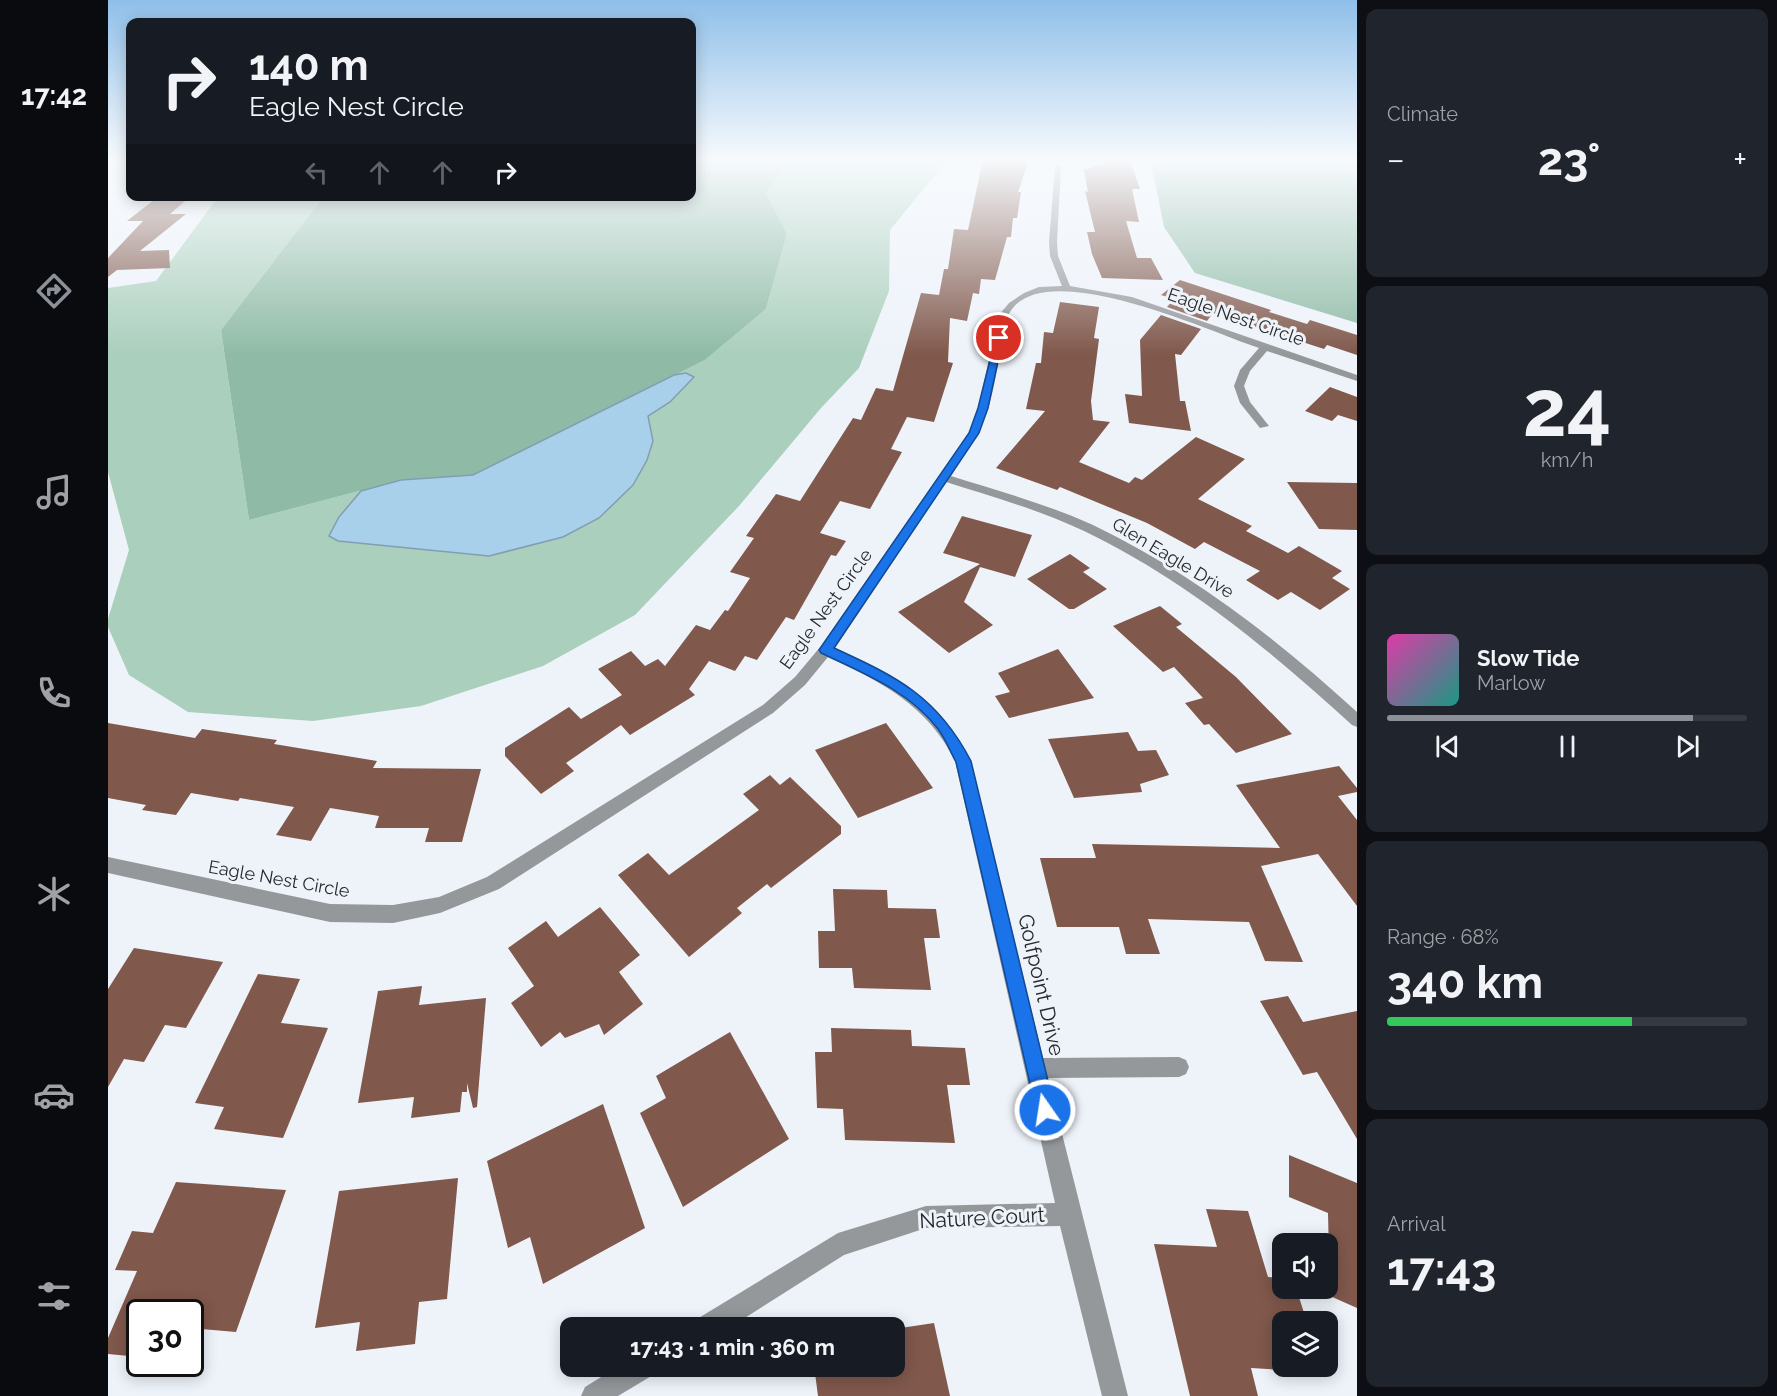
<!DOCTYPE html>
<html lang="en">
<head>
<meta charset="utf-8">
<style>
	:root { --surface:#171b24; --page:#20242c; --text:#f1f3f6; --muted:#9ea1a6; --line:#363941; --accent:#8c9099 }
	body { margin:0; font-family:Raleway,sans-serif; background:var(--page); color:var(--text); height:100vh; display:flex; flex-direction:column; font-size:22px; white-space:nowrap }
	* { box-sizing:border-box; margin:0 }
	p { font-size:20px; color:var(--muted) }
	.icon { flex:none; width:33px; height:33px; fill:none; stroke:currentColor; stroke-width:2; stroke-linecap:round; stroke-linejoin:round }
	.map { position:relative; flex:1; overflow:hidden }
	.panel { display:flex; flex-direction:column; gap:9px; padding:9px; background:#0d0f14; width:420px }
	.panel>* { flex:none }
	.guide { position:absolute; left:18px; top:18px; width:570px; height:183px; border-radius:12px; box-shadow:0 3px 15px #0003; background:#171b24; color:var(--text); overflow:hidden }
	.tools { position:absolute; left:1164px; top:1233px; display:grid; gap:12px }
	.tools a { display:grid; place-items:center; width:66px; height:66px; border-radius:12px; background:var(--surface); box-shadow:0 3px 15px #0003; font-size:30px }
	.speed { position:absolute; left:18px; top:1299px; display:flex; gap:12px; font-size:30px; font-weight:700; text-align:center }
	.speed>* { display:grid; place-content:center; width:78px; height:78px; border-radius:50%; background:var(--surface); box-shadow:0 3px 15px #0003; line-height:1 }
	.speed .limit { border:3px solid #111; border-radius:9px; background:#fff; color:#111 }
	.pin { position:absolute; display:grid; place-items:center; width:51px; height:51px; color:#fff; margin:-26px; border:3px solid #fff; border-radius:50%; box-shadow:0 2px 6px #0007 }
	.me { position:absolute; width:66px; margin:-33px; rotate:347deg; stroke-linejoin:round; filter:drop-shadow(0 0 4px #0008) }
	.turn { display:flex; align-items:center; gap:21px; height:126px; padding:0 24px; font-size:27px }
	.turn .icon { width:78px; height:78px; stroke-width:2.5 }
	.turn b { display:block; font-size:42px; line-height:51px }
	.lanes { display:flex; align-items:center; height:57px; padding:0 24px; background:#0003; justify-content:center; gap:30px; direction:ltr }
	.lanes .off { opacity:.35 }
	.big { font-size:45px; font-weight:700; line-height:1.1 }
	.panel .tile { flex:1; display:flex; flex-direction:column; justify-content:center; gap:9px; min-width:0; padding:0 21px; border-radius:12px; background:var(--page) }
	.panel .dial { align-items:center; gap:0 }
	.dial b { font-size:78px; line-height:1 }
	.song { display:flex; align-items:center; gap:18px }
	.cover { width:72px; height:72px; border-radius:9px; background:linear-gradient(135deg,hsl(320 70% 55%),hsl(170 70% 35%)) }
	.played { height:6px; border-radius:3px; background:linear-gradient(90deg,var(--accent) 85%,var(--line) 85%) }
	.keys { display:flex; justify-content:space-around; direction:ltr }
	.heat { display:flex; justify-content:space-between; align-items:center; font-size:33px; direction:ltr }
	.charge { height:9px; border-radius:4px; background:linear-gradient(90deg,#34c759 68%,var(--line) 0) }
	.trip { position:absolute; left:452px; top:1317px; width:345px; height:60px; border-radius:12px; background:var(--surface); box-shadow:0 3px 15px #0003; font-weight:700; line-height:60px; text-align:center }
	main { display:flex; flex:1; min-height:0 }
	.tabs { display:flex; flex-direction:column; width:108px; justify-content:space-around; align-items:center; background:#090b0e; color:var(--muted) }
	.tabs .icon { width:42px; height:42px }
	.tabs .active { color:var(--accent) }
	.tabs b { font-size:27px; color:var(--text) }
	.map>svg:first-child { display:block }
	.green { fill:#aacfbc }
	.forest { fill:#8fbba6 }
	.water { fill:#a9d0eb; stroke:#829eb2; stroke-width:1.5 }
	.building { fill:#80584c }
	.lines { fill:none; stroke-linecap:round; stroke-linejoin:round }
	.street { fill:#95989b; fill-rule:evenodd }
	.route { fill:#1a73e8; stroke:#114b97; stroke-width:1.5 }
	.labels { text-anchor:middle; stroke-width:6; stroke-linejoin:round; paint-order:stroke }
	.street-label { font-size:18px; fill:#282a2d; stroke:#eef3fa }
	.near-street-label { font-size:21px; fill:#282a2d; stroke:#eef3fa }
</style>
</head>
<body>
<main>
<nav class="tabs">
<b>17:42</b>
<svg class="icon active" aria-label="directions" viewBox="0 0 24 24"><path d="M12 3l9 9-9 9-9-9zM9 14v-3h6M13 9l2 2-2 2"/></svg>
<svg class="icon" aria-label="music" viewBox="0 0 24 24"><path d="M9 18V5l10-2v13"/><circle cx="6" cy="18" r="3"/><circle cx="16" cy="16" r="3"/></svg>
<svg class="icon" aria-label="phone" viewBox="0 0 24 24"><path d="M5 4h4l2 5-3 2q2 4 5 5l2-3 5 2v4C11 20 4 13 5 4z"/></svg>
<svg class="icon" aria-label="climate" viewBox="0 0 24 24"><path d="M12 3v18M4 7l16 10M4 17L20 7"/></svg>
<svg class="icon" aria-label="car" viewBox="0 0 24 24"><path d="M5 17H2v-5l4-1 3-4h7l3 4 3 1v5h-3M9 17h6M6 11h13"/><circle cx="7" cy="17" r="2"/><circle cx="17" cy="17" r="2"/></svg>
<svg class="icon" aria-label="filters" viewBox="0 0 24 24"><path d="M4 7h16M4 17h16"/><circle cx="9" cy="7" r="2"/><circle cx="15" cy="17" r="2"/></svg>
</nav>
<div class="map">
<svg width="1249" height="1396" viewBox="0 0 1249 1396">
	<rect width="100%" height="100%" fill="#eef3fa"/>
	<!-- green -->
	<path class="green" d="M683 159H840L782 230 781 291 751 368 713 408 631 506 527 615 435 666 313 706 205 721 80 712 21 675 0 627V619L21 550 0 472V288L48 281 110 197H215L113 330 141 520 293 480 490 412 597 360 658 309 679 234 658 193Z"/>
	<!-- forest -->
	<path class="forest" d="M584 159H683L658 193 679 234 658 309 597 360 365 475 293 480 141 520 113 330 215 197 584 196Z
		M1037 159H1249V323L1087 273 1056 227 1043 162Z"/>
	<!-- water -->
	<path class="water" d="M578 373 586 377 562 402 540 416 545 441 539 460 525 485 491 518 455 537 381 556 230 541 221 536 231 517 253 491 293 480 365 475 566 375Z"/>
	<!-- building -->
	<path class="building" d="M875 159H921L910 192H913L909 218H905L903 237H899L887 280 873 279 871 294 865 293 859 321 842 318 840 362 845 363 826 422 799 417 783 449 794 452 762 509 732 501 712 533 738 541 728 556 723 555 686 620 678 617 649 660 637 656 627 671 601 661 581 689 587 695 522 735 513 725 458 763 466 771 433 794 397 756V748L461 707 473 719 514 695 490 669 523 651 537 666 550 659 557 666 588 625 602 630 617 610 620 611 642 578 622 572 646 538 638 536 668 494 692 501 745 418 753 420 768 388 785 391 813 293 831 295 836 269H840L846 229 860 230Z
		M1007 159 1023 162 1032 189H1024L1031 222 1018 221 1029 258H1043L1055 280 994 278 984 254 979 232H987L977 191 980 192 976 170Z
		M51 196H83L62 214H78L32 251 61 250 62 268 9 270 0 277V258L35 221H19Z
		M1072 280 1163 310 1161 312 1199 324 1202 320 1249 335V355L1219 345 1216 349 1105 313 1099 321 1059 307 1066 299 1053 295Z
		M952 302 991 307 986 338 991 339 983 401 985 420 1002 422 971 462 1021 483 1027 477 1034 480 1088 437 1137 459 1090 499 1144 526 1138 531 1180 553 1191 546 1234 571 1224 578 1242 589 1212 610 1183 592 1170 600 1138 580 1152 571 1096 542 1087 549 1039 523 952 487 949 490 888 468 937 411 918 409 928 363H933L936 332 945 333Z
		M1053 315 1093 329 1073 355 1067 354 1072 401H1077L1083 431 1021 423 1017 394 1034 396 1032 340Z
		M1222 387 1249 397V421L1230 415 1224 421 1197 411Z
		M1179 482 1249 483V530L1211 529Z
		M854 516 924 535 907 577 872 567 856 602 885 625 841 653 790 612 872 564 835 553Z
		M962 554 982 568 975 572 999 589 966 609H961L919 579Z
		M1052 606 1074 624 1068 627 1128 677 1184 734 1128 753 1101 724 1096 725 1077 703 1095 698 1066 667 1055 672 1005 626Z
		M950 649 986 698 901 718 887 696 902 692 890 673Z
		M0 723 87 738 94 729 169 740 166 744 269 761 265 768 373 769 354 842H317L321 828H267L271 816 222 808 203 841 168 835 186 807 132 798 130 801 83 793 68 815 34 810 38 805 0 798Z
		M778 723 825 788 750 818 707 750Z
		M1020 732 1030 751 1048 750 1061 775 1032 784 1034 792 966 798 940 739Z
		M1231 766 1249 788V792L1230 796 1249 820V906L1210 854 1153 866 1195 962 1157 961 1141 922 1040 919 1052 954H1018L1011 927H949L932 858H988L984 844 1172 848 1128 785Z
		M662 775 672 785 682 777 733 826V834L663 888 659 884 629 908 634 913 581 957 510 875 540 853 561 875 651 810 635 794Z
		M725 889 779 890 780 908 828 909 832 938H816L823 990 746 988 744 968H711L710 931H727Z
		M492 907 532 955 511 972 535 1004 496 1035 491 1024 457 1038 452 1032 433 1047 403 1003 426 986 400 948 438 921 450 937Z
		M26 948 115 962 78 1028 57 1025 36 1062 16 1059 0 1087V989Z
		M150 974 192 979 173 1023 220 1028 175 1138 106 1129 116 1107 87 1103Z
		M314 986 311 1005 378 998 369 1107 365 1108 359 1083V1092H354L352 1112 303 1118 306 1097 250 1103 270 991Z
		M1180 996 1195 1022 1249 1011V1139L1209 1072 1195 1075 1152 1001Z
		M723 1028 803 1030 804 1046 857 1048 862 1085H839L847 1143 737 1140 735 1109 709 1108 707 1052H724Z
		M622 1032 681 1139 575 1207 532 1113 558 1098 548 1076Z
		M495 1104 537 1228 435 1284 422 1237 400 1248 379 1161Z
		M1181 1155 1249 1183V1308L1222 1296 1220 1213 1181 1197Z
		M350 1178 339 1299 311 1302 307 1344 248 1351 252 1322 207 1328 231 1191Z
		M68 1182 178 1190 128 1332 82 1328V1312H32V1357L0 1354V1338L29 1271 7 1270 24 1231 45 1233Z
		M1098 1209 1140 1211 1160 1277 1174 1278V1288H1188L1199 1322H1174V1370L1143 1368 1150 1396H1082L1046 1244 1109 1247Z
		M826 1323 842 1396H710L707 1373 746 1366H786V1329Z"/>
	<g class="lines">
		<!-- street -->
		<path class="street" d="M950 165 953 167 949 242 950 256 962 286 1024 297 1249 375V381L1159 351 1142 371 1136 386 1142 402 1161 426 1152 428 1132 403 1126 386 1132 370 1151 348C1105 333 929 251 900 316 898 322 897 331 896 338 890 361 887 386 880 409 872 434 857 454 843 476 890 491 939 504 985 525 1083 572 1169 639 1249 712V727L1244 725C1162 650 1076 579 976 531 932 510 885 497 838 482L727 648C790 676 831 697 863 761L935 1058 1071 1057 1078 1060 1081 1067 1078 1074 1071 1077 940 1078 1020 1396H994L952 1226 818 1228 736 1255 621 1328H586L589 1319 730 1233 818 1206 947 1203 847 761C821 707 773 681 720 657L697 685 665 713 391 889 332 913 285 923 222 922 0 873V857L222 904 285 905 331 897 379 877 655 705 687 677 713 646 861 433 870 408 891 315 901 303 916 293 931 287 954 286 942 256 941 242 947 167Z
			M511 1366H548L545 1375 510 1396H473L477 1387Z"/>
	</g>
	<!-- sky -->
	<linearGradient id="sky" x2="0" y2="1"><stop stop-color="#8fbfe9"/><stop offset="0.45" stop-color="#f7fafd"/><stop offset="1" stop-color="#f7fafd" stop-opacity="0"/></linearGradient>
	<rect width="1249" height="355" fill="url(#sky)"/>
	<!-- route -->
	<path class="route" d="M888 336 895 338 880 408 871 433 726 648C789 677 829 696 863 761L947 1110 944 1117 937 1120 930 1117 928 1110 848 762C842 751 837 738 830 729 801 691 755 673 713 653L711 650 861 433 870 408Z"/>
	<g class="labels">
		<!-- street labels -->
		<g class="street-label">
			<text transform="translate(1128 317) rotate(19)" y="6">Eagle Nest Circle</text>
			<text transform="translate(1065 558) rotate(31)" y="6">Glen Eagle Drive</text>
			<text transform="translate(718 609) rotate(-54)" y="6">Eagle Nest Circle</text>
			<text transform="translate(171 879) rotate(10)" y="6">Eagle Nest Circle</text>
		</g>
		<!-- near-street labels -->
		<g class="near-street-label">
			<text transform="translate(933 985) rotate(77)" y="7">Golfpoint Drive</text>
			<text transform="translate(874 1218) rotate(-3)" y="7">Nature Court</text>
		</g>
	</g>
</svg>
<div class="tools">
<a><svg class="icon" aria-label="sound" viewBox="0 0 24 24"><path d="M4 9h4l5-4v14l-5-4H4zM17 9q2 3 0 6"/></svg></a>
<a><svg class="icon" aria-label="layers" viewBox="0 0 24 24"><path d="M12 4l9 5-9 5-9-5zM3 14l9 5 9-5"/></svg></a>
</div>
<div class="speed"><div class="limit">30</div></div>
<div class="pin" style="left:891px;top:338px;background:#d93025"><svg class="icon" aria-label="arrive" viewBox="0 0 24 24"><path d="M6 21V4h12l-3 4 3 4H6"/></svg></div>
<svg class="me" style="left:937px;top:1110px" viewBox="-20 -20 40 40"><circle r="17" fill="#1a73e8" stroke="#fff" stroke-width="3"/><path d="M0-11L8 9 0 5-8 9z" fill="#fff"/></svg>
<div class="trip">17:43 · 1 min · 360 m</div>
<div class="guide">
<div class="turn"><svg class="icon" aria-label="right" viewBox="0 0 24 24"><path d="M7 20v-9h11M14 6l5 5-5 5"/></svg><div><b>140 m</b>Eagle Nest Circle</div></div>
<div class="lanes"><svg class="icon off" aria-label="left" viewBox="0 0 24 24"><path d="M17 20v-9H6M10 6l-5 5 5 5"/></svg><svg class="icon off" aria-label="ahead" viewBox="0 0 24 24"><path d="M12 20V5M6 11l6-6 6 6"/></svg><svg class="icon off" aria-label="ahead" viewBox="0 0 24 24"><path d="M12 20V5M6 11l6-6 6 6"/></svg><svg class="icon" aria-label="right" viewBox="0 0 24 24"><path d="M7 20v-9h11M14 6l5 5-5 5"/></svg></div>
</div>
</div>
<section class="panel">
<div class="tile"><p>Climate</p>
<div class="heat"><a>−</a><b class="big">23°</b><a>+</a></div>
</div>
<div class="tile dial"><b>24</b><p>km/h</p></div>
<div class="tile">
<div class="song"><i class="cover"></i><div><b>Slow Tide</b><p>Marlow</p></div></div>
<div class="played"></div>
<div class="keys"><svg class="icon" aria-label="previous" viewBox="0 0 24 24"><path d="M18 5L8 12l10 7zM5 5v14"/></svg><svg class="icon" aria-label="pause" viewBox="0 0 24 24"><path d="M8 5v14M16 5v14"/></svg><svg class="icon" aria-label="next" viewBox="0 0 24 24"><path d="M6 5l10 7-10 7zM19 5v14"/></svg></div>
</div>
<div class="tile"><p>Range · 68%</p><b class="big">340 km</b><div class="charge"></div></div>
<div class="tile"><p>Arrival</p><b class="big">17:43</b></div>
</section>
</main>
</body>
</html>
